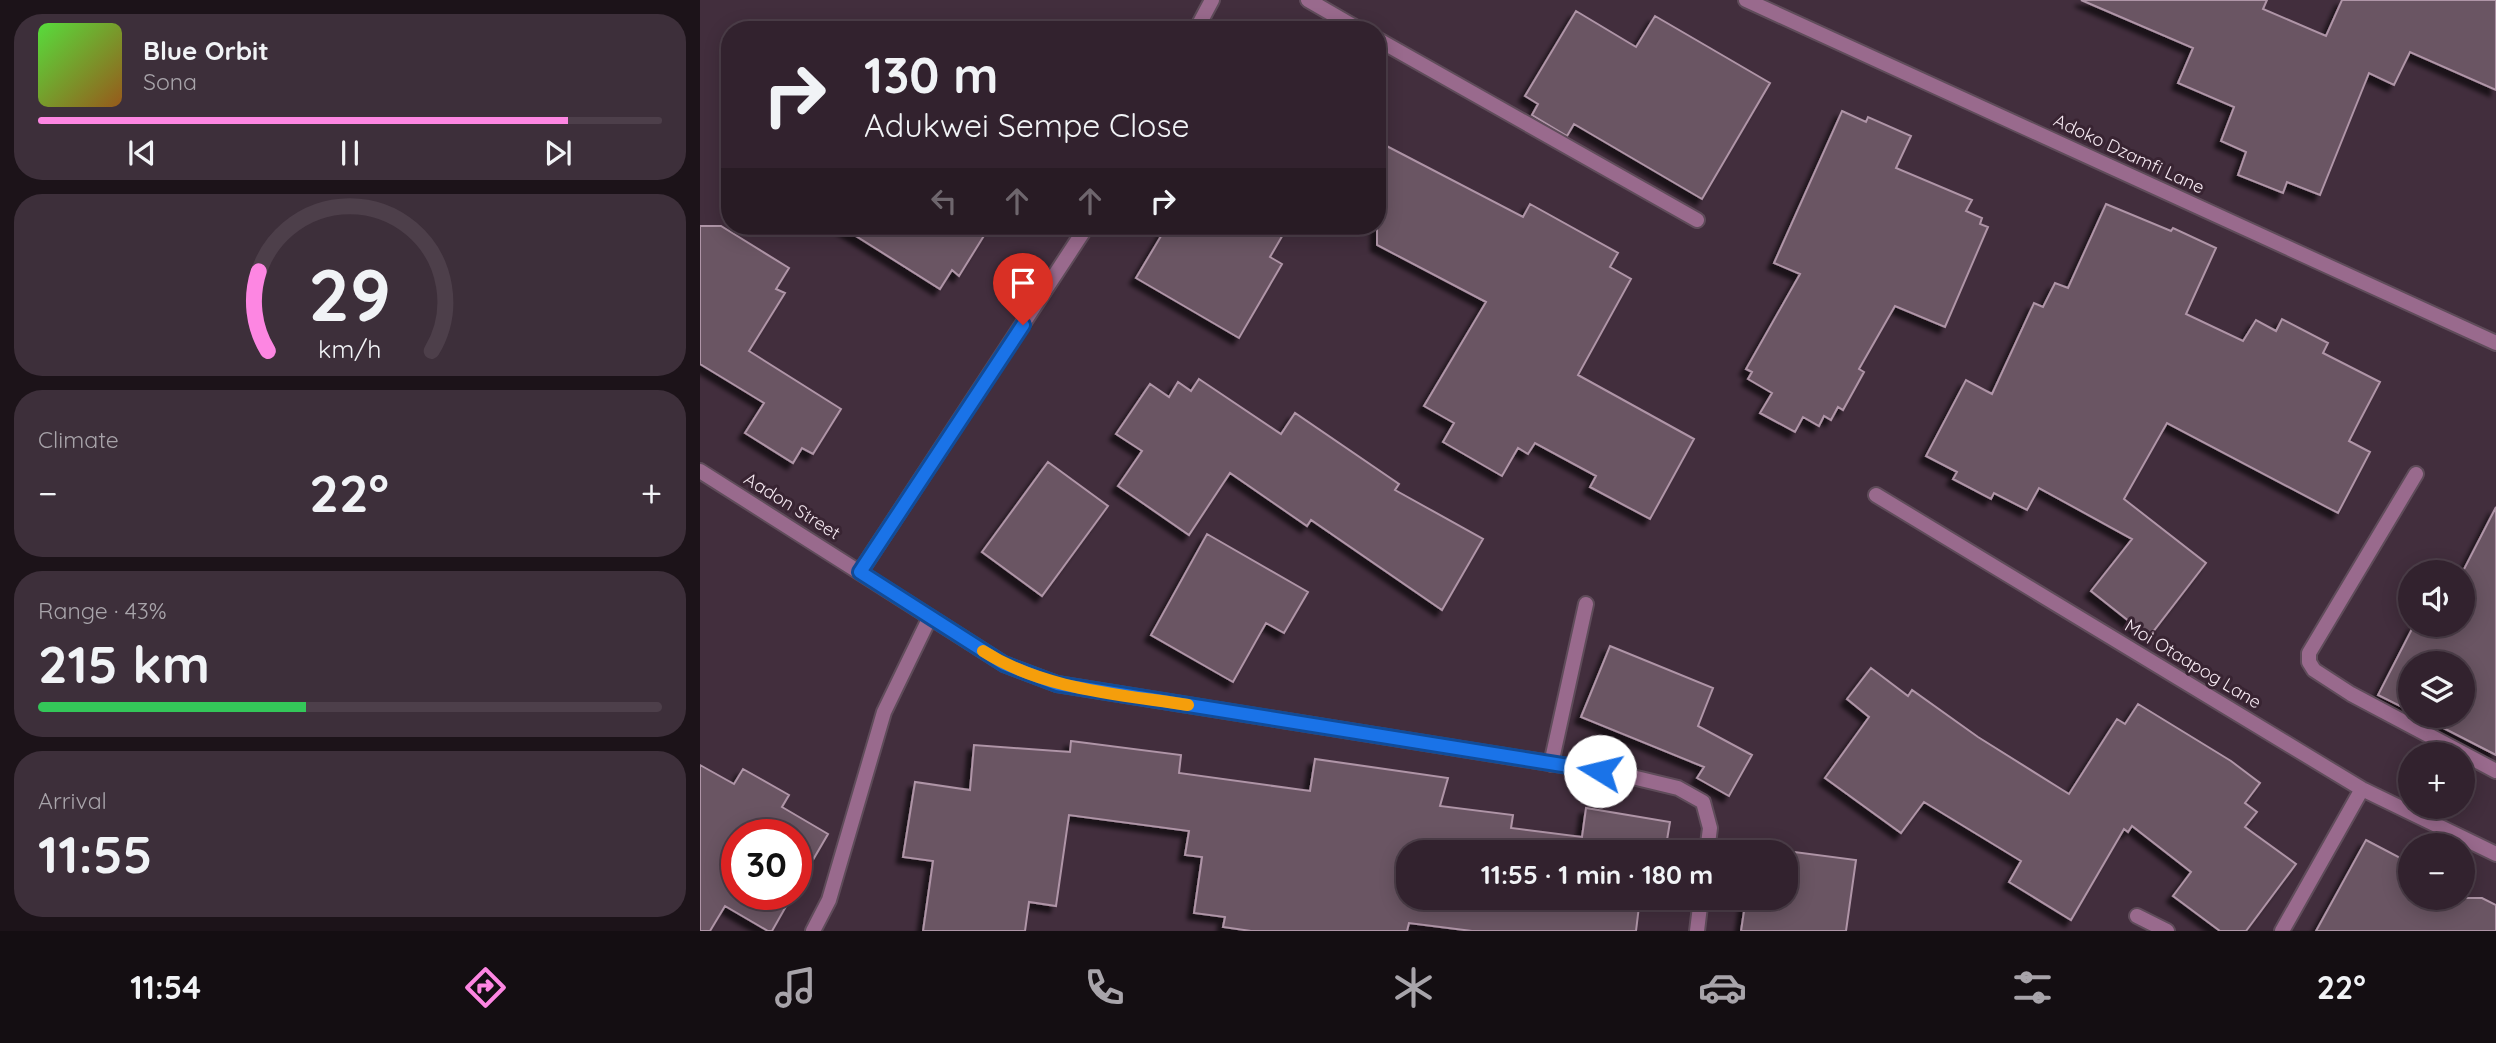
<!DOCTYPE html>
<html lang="en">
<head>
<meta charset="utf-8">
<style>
	:root { --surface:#32222e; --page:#3d2f3a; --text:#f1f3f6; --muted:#a8a4aa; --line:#4d3f4a; --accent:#fd86e2 }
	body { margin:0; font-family:Quicksand,sans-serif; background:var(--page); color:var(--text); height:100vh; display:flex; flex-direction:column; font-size:26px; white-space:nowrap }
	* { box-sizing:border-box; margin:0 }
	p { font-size:23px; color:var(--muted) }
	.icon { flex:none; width:38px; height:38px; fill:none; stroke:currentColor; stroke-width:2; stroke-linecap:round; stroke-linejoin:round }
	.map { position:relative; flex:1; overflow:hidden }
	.details { display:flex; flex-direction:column; gap:14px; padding:14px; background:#1c1319; width:700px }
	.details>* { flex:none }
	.hud { position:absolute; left:21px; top:21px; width:665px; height:214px; border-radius:28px; box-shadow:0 4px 18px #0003,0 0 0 2px var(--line); background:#32222e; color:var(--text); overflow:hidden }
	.buttons { position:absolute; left:1698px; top:560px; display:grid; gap:14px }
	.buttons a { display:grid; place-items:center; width:77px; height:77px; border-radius:50%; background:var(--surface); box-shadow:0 4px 18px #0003,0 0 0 2px var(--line); font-size:35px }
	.speed { position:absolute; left:21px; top:819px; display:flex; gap:14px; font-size:35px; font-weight:700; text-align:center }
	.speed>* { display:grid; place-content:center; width:91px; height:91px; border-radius:50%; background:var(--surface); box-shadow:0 4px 18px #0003,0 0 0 2px var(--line); line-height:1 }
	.speed .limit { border:10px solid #d22; background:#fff; color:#111 }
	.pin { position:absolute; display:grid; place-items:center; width:60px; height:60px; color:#fff; margin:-72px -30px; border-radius:50% 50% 50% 0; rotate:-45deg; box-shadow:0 0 7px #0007 }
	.pin .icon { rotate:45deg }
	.me { position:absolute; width:77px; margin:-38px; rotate:279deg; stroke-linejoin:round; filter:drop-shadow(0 0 5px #0008) }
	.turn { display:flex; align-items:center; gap:24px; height:147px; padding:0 28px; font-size:32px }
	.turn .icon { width:91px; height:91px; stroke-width:2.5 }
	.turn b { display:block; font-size:49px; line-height:60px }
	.lanes { display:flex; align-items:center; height:66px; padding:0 28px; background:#0003; justify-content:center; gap:35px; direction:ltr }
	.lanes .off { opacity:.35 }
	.big { font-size:52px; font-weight:700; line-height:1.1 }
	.details .widget { flex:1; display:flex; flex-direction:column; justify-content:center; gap:10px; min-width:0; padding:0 24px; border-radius:28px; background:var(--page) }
	.details .dial { align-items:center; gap:0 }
	.dial svg { height:182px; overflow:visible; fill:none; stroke:var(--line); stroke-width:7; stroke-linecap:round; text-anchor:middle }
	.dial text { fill:var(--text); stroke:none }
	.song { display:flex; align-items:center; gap:21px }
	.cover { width:84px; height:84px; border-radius:10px; background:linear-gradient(135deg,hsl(110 70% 55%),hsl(30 70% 35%)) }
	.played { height:7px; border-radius:4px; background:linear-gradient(90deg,var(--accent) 85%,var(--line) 85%) }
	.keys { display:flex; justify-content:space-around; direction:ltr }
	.heat { display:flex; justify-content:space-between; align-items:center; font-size:38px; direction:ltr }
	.charge { height:10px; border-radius:5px; background:linear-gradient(90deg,#34c759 43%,var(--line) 0) }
	.trip { position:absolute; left:696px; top:840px; width:402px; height:70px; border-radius:28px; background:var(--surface); box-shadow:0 4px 18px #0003,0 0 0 2px var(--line); font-weight:700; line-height:70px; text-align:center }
	.tab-bar { display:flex; height:112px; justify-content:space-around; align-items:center; background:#140e12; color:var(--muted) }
	.tab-bar .icon { width:49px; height:49px }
	.tab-bar .current { color:var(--accent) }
	.tab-bar b { font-size:32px; color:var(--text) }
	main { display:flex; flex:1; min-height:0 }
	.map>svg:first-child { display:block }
	.building { fill:#6b5464; stroke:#af95a7; stroke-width:2; filter:url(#shadow) }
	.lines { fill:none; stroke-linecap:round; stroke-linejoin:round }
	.service-casing { stroke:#5f4c5a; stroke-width:18 }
	.minor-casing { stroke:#5f4c5a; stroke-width:18 }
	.service { stroke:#996a8d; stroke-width:14 }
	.minor { stroke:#996a8d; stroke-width:14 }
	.route-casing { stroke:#114b97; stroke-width:18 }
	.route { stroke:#1a73e8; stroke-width:12 }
	.slow { stroke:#f59e0b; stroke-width:12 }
	.labels { text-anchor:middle; stroke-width:6; stroke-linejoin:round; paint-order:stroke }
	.street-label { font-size:18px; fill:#f6e9f2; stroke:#382432 }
</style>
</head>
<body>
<main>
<section class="details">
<div class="widget">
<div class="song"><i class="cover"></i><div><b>Blue Orbit</b><p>Sona</p></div></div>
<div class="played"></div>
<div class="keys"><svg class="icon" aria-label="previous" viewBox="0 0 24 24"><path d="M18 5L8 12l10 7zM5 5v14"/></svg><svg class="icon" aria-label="pause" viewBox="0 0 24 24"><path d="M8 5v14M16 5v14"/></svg><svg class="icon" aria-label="next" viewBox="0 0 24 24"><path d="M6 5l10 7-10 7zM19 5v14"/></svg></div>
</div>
<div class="widget dial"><svg viewBox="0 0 100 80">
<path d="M14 69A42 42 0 1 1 86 69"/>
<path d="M14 69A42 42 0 0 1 10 34" stroke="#fd86e2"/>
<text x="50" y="56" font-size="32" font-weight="700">29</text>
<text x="50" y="72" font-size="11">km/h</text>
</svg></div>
<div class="widget"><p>Climate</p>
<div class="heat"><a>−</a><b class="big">22°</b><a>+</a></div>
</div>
<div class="widget"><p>Range · 43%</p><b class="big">215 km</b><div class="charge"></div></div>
<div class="widget"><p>Arrival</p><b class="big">11:55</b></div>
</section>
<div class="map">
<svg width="1796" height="931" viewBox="0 0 1796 931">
	<defs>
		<filter id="shadow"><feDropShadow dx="-6" dy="6" stdDeviation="2" flood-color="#0009"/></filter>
	</defs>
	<rect width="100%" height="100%" fill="#422e3d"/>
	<!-- building -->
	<path class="building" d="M1381 0H1567L1563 9 1626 36 1642 0H1796V90L1710 52 1694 85 1669 73 1620 195 1587 182 1583 193 1538 175 1546 152 1521 141 1534 107 1478 83 1493 48Z
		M876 11 936 47 955 16 1070 83 1002 199 874 124 867 136 832 115 838 104 825 96Z
		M1142 111 1166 122 1168 117 1211 136 1196 168 1272 200 1266 211 1282 218 1280 224 1288 227 1245 327 1195 306 1159 369 1164 372 1143 410 1138 407 1131 420 1124 416 1119 426 1103 417 1095 432 1060 413 1072 393 1048 379 1052 372 1046 369 1100 274 1074 263Z
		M677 141 823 217 830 204 918 253 910 267 931 279 878 375 994 439 950 519 890 487 896 476 835 443 828 454 818 448 802 476 743 442 754 423 724 406 786 302 677 245Z
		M1406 204 1471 231 1473 228 1516 248 1486 314 1543 341 1556 320 1576 331 1582 319 1628 343 1623 353 1680 382 1649 441 1670 452 1638 513 1467 423 1424 499 1506 563 1449 637 1391 591 1432 539 1339 488 1327 510 1294 493 1291 499 1253 479 1257 472 1226 456 1266 380 1292 394 1334 303 1343 307 1355 283 1368 288Z
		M0 226H21L89 268 76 289 85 293 49 351 141 409 113 454 102 448 93 463 45 433 64 403 0 364Z
		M140 226H290L259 276 252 270 240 289Z
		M467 226H588L570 257 582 264 539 338 436 278Z
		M499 379 581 434 595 413 699 484 695 490 783 539 742 610 611 520 607 526 530 473 489 535 418 486 442 451 416 434 450 384 469 397 478 382 491 391Z
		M348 462 408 506 342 596 282 552Z
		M1796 507V755L1720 716H1762V663H1710V711L1678 695 1714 625H1762V573Z
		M507 534 608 592 584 633 566 623 533 682 451 635Z
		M910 646 1013 688 998 726 1052 755 1029 796 997 778 1004 767 881 717Z
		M1171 668 1208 696 1212 690 1278 737 1369 794 1417 719 1425 724 1438 704 1531 761 1560 783 1545 803 1557 812 1545 827 1596 864 1546 931H1520L1473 896 1491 872 1432 826 1428 832 1424 829 1371 920 1309 882 1321 861 1224 802 1201 833 1125 778 1169 717 1147 699Z
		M371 741 481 755 479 773 610 791 615 759 748 778 740 806 813 815 811 828 882 837 886 808 970 822 965 852H709V898H940L936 931H772L709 923 707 931H551L523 927 525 917 494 913 502 857 485 855 489 831 369 815 356 906 329 902 325 931H223L233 861 203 857 215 782 270 790 274 745 370 752Z
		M0 765 34 784 43 769 89 795 82 807 128 834 96 889V835H37V894H93L72 931H68L25 906 10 931H0Z
		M1666 840 1710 863V898H1782L1796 905V931H1616Z
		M1071 849 1156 860 1146 931H1041L1046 898H1087V852H1071Z"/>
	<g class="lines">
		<!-- service casing -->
		<g class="service-casing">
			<path id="service" d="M1716 474 1609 653V662L1614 670 1651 694 1796 771"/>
		</g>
		<!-- minor casing -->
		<g class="minor-casing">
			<path id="minor" d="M608 0 660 30
				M1046 0 1796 343
				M496 30 512 0
				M677 39 997 220
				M0 471 304 664 357 684 924 775 978 788 1003 802 1010 828 1007 852
				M1176 495 1662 789 1796 854
				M160 572 387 226
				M851 764 886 604
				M1437 916 1467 931
				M113 931 129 900 184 712 230 617
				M997 931 1001 898
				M1582 931 1662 789"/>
		</g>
		<!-- service -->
		<use href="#service" class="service"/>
		<!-- minor -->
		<use href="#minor" class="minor"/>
	</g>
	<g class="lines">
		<!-- route casing -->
		<g class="route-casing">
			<path id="route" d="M323 325 160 572 304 664 357 684 900 771"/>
		</g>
		<!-- route -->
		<use href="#route" class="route"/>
		<!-- slow -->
		<path class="slow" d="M283 651C344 690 418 694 488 705"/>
	</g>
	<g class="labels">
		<!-- street labels -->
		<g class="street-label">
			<text transform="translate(1429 154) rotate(25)" y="6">Adoko Dzamfi Lane</text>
			<text transform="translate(92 506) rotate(32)" y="6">Aadon Street</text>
			<text transform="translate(1493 664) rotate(31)" y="6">Moi Otaapog Lane</text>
		</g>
	</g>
</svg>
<div class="buttons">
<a><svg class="icon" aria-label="sound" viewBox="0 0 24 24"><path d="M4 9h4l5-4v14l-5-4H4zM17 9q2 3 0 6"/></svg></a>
<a><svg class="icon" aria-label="layers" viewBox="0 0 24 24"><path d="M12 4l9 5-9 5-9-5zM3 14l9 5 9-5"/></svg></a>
<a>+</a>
<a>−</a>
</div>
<div class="speed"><div class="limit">30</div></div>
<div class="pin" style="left:323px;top:325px;background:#d93025"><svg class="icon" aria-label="arrive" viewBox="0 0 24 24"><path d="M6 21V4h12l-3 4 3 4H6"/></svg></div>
<svg class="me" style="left:900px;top:771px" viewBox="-20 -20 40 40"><circle r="19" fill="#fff"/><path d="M0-13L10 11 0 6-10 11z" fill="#1a73e8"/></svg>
<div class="trip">11:55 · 1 min · 180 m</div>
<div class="hud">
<div class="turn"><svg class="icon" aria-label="right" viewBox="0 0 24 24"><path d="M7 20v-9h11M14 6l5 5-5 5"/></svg><div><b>130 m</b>Adukwei Sempe Close</div></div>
<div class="lanes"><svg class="icon off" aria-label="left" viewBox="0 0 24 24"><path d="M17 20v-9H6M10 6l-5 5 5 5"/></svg><svg class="icon off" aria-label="ahead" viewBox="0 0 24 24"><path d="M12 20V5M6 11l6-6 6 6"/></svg><svg class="icon off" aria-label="ahead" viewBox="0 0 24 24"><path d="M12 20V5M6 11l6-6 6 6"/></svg><svg class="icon" aria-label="right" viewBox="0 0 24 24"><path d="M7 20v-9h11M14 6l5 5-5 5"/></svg></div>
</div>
</div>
</main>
<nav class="tab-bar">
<b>11:54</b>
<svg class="icon current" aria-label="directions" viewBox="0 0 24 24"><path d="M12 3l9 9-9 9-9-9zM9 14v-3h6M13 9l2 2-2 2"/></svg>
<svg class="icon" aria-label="music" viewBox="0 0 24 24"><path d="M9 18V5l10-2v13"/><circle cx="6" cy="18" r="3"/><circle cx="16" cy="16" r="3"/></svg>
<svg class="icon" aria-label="phone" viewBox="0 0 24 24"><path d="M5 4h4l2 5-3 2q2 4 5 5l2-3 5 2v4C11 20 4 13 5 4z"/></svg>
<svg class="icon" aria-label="climate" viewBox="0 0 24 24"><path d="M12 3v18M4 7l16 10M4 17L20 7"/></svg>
<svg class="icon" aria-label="car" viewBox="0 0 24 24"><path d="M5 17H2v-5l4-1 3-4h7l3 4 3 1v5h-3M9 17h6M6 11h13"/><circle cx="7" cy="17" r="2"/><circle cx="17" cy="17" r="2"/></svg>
<svg class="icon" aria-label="filters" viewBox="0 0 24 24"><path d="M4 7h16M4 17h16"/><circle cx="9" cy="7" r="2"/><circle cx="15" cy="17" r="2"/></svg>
<b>22°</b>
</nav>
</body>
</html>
